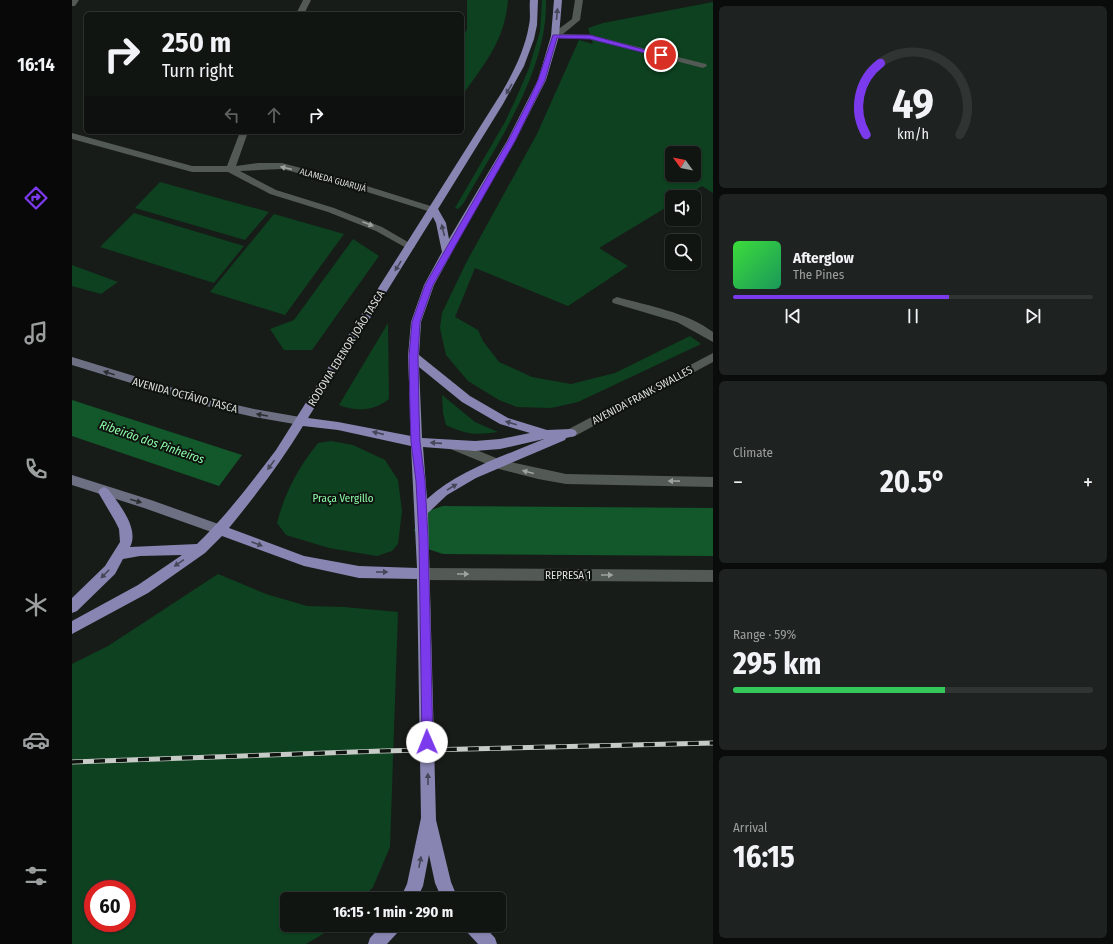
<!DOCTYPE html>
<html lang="en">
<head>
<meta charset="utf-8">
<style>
	:root { --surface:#111512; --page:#1e2220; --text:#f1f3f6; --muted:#9c9f9f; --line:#303432; --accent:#7c3aed }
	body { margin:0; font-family:"Fira Sans Condensed",sans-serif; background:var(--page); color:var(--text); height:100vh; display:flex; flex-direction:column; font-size:15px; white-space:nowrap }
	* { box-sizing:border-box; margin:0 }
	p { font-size:13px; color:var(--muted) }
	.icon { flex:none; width:22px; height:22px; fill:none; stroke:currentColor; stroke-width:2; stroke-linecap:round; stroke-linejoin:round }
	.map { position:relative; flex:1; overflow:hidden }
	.drawer { display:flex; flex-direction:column; gap:6px; padding:6px; background:#090c0a; width:400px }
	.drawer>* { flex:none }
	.top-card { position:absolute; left:12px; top:12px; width:380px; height:122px; border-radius:6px; box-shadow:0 1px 3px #0004,0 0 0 1px var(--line); background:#111512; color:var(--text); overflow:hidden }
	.needle { width:26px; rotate:303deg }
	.controls { position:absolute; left:593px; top:146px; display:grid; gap:8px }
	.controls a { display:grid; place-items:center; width:36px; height:36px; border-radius:6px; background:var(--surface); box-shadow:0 1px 3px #0004,0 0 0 1px var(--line); font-size:20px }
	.speed { position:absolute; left:12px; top:880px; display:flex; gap:8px; font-size:20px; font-weight:700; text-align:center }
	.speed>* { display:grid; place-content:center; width:52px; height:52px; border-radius:50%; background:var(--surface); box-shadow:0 1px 3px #0004,0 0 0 1px var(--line); line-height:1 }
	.speed .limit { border:6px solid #d22; background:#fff; color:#111 }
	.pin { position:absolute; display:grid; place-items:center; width:34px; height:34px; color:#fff; margin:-17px; border:2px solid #fff; border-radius:50%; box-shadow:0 1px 4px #0007 }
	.me { position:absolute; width:44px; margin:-22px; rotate:359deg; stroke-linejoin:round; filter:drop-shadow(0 0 3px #0008) }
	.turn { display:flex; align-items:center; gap:14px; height:84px; padding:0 12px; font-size:18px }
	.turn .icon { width:52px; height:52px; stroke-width:2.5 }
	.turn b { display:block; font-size:28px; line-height:34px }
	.lanes { display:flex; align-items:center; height:38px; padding:0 12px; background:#0003; justify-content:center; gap:20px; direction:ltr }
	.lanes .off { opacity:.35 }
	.big { font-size:30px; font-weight:700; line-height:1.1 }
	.drawer .card { flex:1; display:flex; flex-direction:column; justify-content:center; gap:6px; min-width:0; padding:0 14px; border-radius:6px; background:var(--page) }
	.drawer .dial { align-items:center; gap:0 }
	.dial svg { height:104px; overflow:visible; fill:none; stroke:var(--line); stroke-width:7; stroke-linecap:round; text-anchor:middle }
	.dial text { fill:var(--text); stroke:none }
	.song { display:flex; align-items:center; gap:12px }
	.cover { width:48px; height:48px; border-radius:6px; background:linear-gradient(135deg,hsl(120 70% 55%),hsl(150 70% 35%)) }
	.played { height:4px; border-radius:2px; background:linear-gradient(90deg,var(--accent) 60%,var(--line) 60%) }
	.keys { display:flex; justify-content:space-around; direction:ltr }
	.heat { display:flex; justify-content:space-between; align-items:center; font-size:22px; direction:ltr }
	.charge { height:6px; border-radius:3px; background:linear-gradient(90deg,#34c759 59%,var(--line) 0) }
	.trip { position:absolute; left:208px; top:892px; width:226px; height:40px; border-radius:6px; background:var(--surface); box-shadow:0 1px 3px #0004,0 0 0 1px var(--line); font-weight:700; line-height:40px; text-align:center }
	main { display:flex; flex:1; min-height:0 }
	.dock { display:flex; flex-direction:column; width:72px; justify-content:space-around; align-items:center; background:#070807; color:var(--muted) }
	.dock .icon { width:28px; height:28px }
	.dock .active { color:var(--accent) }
	.dock b { font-size:18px; color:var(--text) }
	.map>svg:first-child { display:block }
	.green { fill:#0d411f; fill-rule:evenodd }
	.water { fill:#12582b }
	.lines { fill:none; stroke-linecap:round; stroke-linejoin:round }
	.river { fill:#12582b; fill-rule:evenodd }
	.lane { fill:#535954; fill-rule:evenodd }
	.street { fill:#535954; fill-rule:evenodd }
	.secondary { fill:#6d6f83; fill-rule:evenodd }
	.primary { fill:#8885b2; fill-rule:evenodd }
	.rail-casing { stroke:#c7cbc7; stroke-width:5 }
	.rail { stroke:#0f130f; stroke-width:3.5; stroke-dasharray:11; stroke-linecap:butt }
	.oneway { fill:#454658 }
	.oneway2 { fill:#9ea39f }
	.oneway3 { fill:#2b2f32 }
	.route { fill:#7c3aed; stroke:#51269a }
	.labels { text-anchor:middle; stroke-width:4; stroke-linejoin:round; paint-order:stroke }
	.far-street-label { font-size:9px; fill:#dcdfdc; stroke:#0f130f }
	.street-label { font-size:11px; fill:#dcdfdc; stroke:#0f130f }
	.park-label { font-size:11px; fill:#8cfca9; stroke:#0f130f }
	.water-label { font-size:12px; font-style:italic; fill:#8bfba8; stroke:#0f130f }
</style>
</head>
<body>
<main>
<nav class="dock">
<b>16:14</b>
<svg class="icon active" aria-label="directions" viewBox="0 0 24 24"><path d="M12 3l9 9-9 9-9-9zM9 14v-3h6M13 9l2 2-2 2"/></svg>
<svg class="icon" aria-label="music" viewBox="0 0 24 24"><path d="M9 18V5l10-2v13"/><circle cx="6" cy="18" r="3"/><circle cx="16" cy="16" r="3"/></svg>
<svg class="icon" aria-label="phone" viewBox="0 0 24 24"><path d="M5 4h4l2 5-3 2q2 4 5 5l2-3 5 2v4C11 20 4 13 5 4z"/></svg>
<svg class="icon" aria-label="climate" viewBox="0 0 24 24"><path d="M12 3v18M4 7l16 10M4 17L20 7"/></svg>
<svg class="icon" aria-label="car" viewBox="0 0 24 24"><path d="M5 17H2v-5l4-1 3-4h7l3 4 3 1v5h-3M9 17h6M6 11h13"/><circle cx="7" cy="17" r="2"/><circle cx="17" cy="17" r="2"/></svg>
<svg class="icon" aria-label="filters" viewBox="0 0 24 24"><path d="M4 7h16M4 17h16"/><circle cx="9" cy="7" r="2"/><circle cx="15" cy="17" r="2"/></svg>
</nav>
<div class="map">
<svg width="641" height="944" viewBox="0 0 641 944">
	<rect width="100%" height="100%" fill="#171c18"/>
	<!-- green -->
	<path class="green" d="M395 0H436C433 41 412 64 390 96V39L395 29Z
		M470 0H474C476 71 425 144 391 204L386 209 383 208 433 122 446 94 457 68 468 31Z
		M641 2V193L630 186 612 197H600V204L527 248 556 266 496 306 403 268 383 317 406 330 411 341 427 362 460 377 499 384 543 373 618 336 629 344 506 402 479 408 445 407 427 400 396 381 374 355 368 328 370 313 394 263 465 134 507 40 521 44 516 28 531 23ZM600 153H622V175H600Z
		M88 182 197 212 173 240 63 208Z
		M62 213 172 246 142 283 28 247Z
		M202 214 272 234 213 315 138 292Z
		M281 239 307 256 240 350H212L198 329 222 320Z
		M0 265 46 282 29 294 0 286Z
		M316 323 317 399C302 411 285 412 267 405Z
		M370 395 403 422 426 432C403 435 395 435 374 425L371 413Z
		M259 441 281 445 313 460 326 480 330 511 326 544 320 551 305 556 257 548 214 535 205 523C213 492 226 468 246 443Z
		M146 574 194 594 235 606 272 607 326 612 318 847 301 887 290 899H215V925H266L234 944H0V664L36 646ZM21 889H55V923H21Z"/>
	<!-- water -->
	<path class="water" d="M0 400 170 455 147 486 0 436Z
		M413 514 641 516V553H408Z"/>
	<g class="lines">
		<!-- river -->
		<path class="river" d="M371 506 641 508V556L371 554 350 547 342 530 350 513Z"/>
		<!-- lane -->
		<path class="lane" d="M503 0H511L508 20 491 34 518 35 634 64 635 66 631 68 518 39 480 38V34L500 19Z
			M545 297C577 306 614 312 641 332V342L605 322 541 303 540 301 541 299Z"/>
		<!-- street -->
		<path class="street" d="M0 0H7L3 6H0Z
			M231 0H239L232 14H224Z
			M168 132H176L164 166 186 163H210L282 182 365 208 367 210 362 213 359 212 276 186 210 169 168 171 204 190 262 208 310 227 341 245 343 247 338 250 304 231 256 212 198 194 156 172H120L0 139V133L120 166H155Z
			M641 353V362L503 436 499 437 495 436 493 433 495 430Z
			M380 440 429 460 494 474 641 477V487L494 484 466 479 427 469 376 448 374 445 376 442Z
			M352 568 641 570V582L352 580 347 578 346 574 347 570Z"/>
		<!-- secondary -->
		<path class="secondary" d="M0 357 134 398 182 409 228 417 232 418 234 421 232 424 228 425 182 417 134 406 0 365Z
			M0 475 79 500 152 526 154 530 152 534 148 535 72 508 0 485Z"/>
		<!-- primary -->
		<path class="primary" d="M458 0H466L465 25 462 39 452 66 431 104 366 209 374 223 377 239 435 141 466 80 479 36 482 0H490L487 36 474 80 443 141 401 214 362 285 349 322 347 355 398 396 436 418 475 430 499 429 503 430 505 433 503 436 494 438 493 440 404 478 375 495 356 513 364 820 379 882 386 899H370L363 883 357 855 351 886 345 899H328L335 884 349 818 345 579 287 578 232 566 150 536 133 553 76 593 0 634V621L66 585 110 555 68 556 51 559 43 574 5 611 0 613V598L33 566 48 542 47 529 43 521 26 492 28 489 32 487 36 489C46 503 68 528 58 547L125 544C155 515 179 483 204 450L430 92C442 71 453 49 457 25 459 17 457 8 458 0ZM361 217 364 223 370 252 352 285 339 322 336 356 339 436 266 422 236 418ZM347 367 390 402 428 424 458 433 428 439 403 441 350 438ZM231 426 266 430 339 446 345 568 287 566 232 556 157 528C184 495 209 462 231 426ZM472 439C432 456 387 470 355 499L351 447 403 451 428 449Z
			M310 925H329L327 931 315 944H296L298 938Z
			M392 925H411L423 938 425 944H406L394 931Z"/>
		<!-- rail casing -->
		<g class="rail-casing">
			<path id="rail" d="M0 762 310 751 641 743"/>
		</g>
		<!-- rail -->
		<use href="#rail" class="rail"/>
	</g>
	<!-- one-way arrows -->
	<defs><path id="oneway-solid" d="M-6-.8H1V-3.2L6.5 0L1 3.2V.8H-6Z"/></defs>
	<g class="oneway">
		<use href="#oneway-solid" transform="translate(485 14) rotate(-85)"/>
		<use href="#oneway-solid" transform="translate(437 89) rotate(120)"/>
		<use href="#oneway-solid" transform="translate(371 230) rotate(-104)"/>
		<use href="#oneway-solid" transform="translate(326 266) rotate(122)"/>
		<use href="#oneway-solid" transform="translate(439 423) rotate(-163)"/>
		<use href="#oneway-solid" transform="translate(306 433) rotate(-167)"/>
		<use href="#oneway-solid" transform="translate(364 443) rotate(-176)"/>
		<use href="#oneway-solid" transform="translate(199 465) rotate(126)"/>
		<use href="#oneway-solid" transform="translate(380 487) rotate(-31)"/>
		<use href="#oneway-solid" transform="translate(185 544) rotate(21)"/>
		<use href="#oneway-solid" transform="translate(107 563) rotate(145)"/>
		<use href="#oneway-solid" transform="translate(310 572)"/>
		<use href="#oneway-solid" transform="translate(33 574) rotate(135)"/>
		<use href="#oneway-solid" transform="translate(356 779) rotate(-91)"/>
		<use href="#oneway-solid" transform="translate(348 862) rotate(-79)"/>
	</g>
	<g class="oneway2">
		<use href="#oneway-solid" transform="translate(214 168) rotate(-167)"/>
		<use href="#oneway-solid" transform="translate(296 224) rotate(21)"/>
		<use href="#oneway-solid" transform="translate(456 472) rotate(-165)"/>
		<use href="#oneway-solid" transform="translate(602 481) rotate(-179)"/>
		<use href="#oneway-solid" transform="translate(391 574)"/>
		<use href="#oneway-solid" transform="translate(535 575)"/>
	</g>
	<g class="oneway3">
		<use href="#oneway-solid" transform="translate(37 373) rotate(-162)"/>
		<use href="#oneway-solid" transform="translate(190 415) rotate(-170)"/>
		<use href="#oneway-solid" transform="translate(64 501) rotate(16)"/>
	</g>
	<!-- route -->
	<path class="route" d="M481 35H518L592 55 589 57 518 39 485 38 473 80 463 100 443 141 361 285 348 322 346 356 347 412 348 442 353 481 356 538 361 742 359 745 355 747 351 745 350 742 347 538 344 481 339 442 338 412 337 356 340 322 353 285 436 141 457 100 466 80Z"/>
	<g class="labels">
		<!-- far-street labels -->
		<g class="far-street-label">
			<text transform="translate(261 180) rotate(15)" y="3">ALAMEDA GUARUJÁ</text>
		</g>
		<!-- street labels -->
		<g class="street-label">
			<text transform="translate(274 348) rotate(-58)" y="4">RODOVIA EDENOR JOÃO TASCA</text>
			<text transform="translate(113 395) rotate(15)" y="4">AVENIDA OCTÁVIO TASCA</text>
			<text transform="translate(570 395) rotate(-28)" y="4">AVENIDA FRANK SWALLES</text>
			<text x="496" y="579">REPRESA 1</text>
		</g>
		<!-- park labels -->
		<g class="park-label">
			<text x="271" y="502">Praça Vergillo</text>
		</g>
		<!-- water labels -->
		<g class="water-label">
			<text transform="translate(80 442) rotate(19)" y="4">Ribeirão dos Pinheiros</text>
		</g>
	</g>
</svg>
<div class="controls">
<a><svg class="needle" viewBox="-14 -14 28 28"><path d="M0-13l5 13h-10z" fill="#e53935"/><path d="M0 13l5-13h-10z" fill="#9c9f9f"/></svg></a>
<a><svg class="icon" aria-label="sound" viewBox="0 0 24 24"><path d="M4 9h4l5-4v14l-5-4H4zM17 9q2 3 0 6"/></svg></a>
<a><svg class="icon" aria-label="search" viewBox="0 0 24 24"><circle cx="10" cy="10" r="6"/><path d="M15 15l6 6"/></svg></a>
</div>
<div class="speed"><div class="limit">60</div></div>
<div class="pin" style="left:589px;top:55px;background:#d93025"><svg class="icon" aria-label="arrive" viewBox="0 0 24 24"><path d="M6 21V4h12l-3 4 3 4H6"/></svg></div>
<svg class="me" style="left:355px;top:742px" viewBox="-20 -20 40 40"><circle r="19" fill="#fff"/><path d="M0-13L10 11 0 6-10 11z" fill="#7c3aed"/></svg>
<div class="trip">16:15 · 1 min · 290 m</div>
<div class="top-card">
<div class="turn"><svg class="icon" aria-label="right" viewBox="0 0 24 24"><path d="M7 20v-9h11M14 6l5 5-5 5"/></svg><div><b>250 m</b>Turn right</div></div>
<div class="lanes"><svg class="icon off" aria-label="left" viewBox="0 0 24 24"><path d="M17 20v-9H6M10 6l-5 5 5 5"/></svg><svg class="icon off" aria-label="ahead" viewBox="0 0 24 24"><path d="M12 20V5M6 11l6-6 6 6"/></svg><svg class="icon" aria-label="right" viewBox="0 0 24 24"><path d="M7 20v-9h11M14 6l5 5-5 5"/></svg></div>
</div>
</div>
<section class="drawer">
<div class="card dial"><svg viewBox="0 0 100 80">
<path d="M14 69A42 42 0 1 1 86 69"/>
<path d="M14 69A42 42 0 0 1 25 14" stroke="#7c3aed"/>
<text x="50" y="56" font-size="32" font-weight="700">49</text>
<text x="50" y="72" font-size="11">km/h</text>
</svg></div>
<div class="card">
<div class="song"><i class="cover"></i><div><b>Afterglow</b><p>The Pines</p></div></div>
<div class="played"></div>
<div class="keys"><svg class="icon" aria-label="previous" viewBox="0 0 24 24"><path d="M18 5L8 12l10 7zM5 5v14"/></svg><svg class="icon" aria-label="pause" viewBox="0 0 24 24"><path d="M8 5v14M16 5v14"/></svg><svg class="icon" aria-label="next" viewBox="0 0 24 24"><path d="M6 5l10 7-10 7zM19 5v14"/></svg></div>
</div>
<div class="card"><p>Climate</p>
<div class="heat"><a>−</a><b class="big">20.5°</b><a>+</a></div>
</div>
<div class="card"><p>Range · 59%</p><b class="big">295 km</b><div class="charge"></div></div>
<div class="card"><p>Arrival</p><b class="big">16:15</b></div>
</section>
</main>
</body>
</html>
